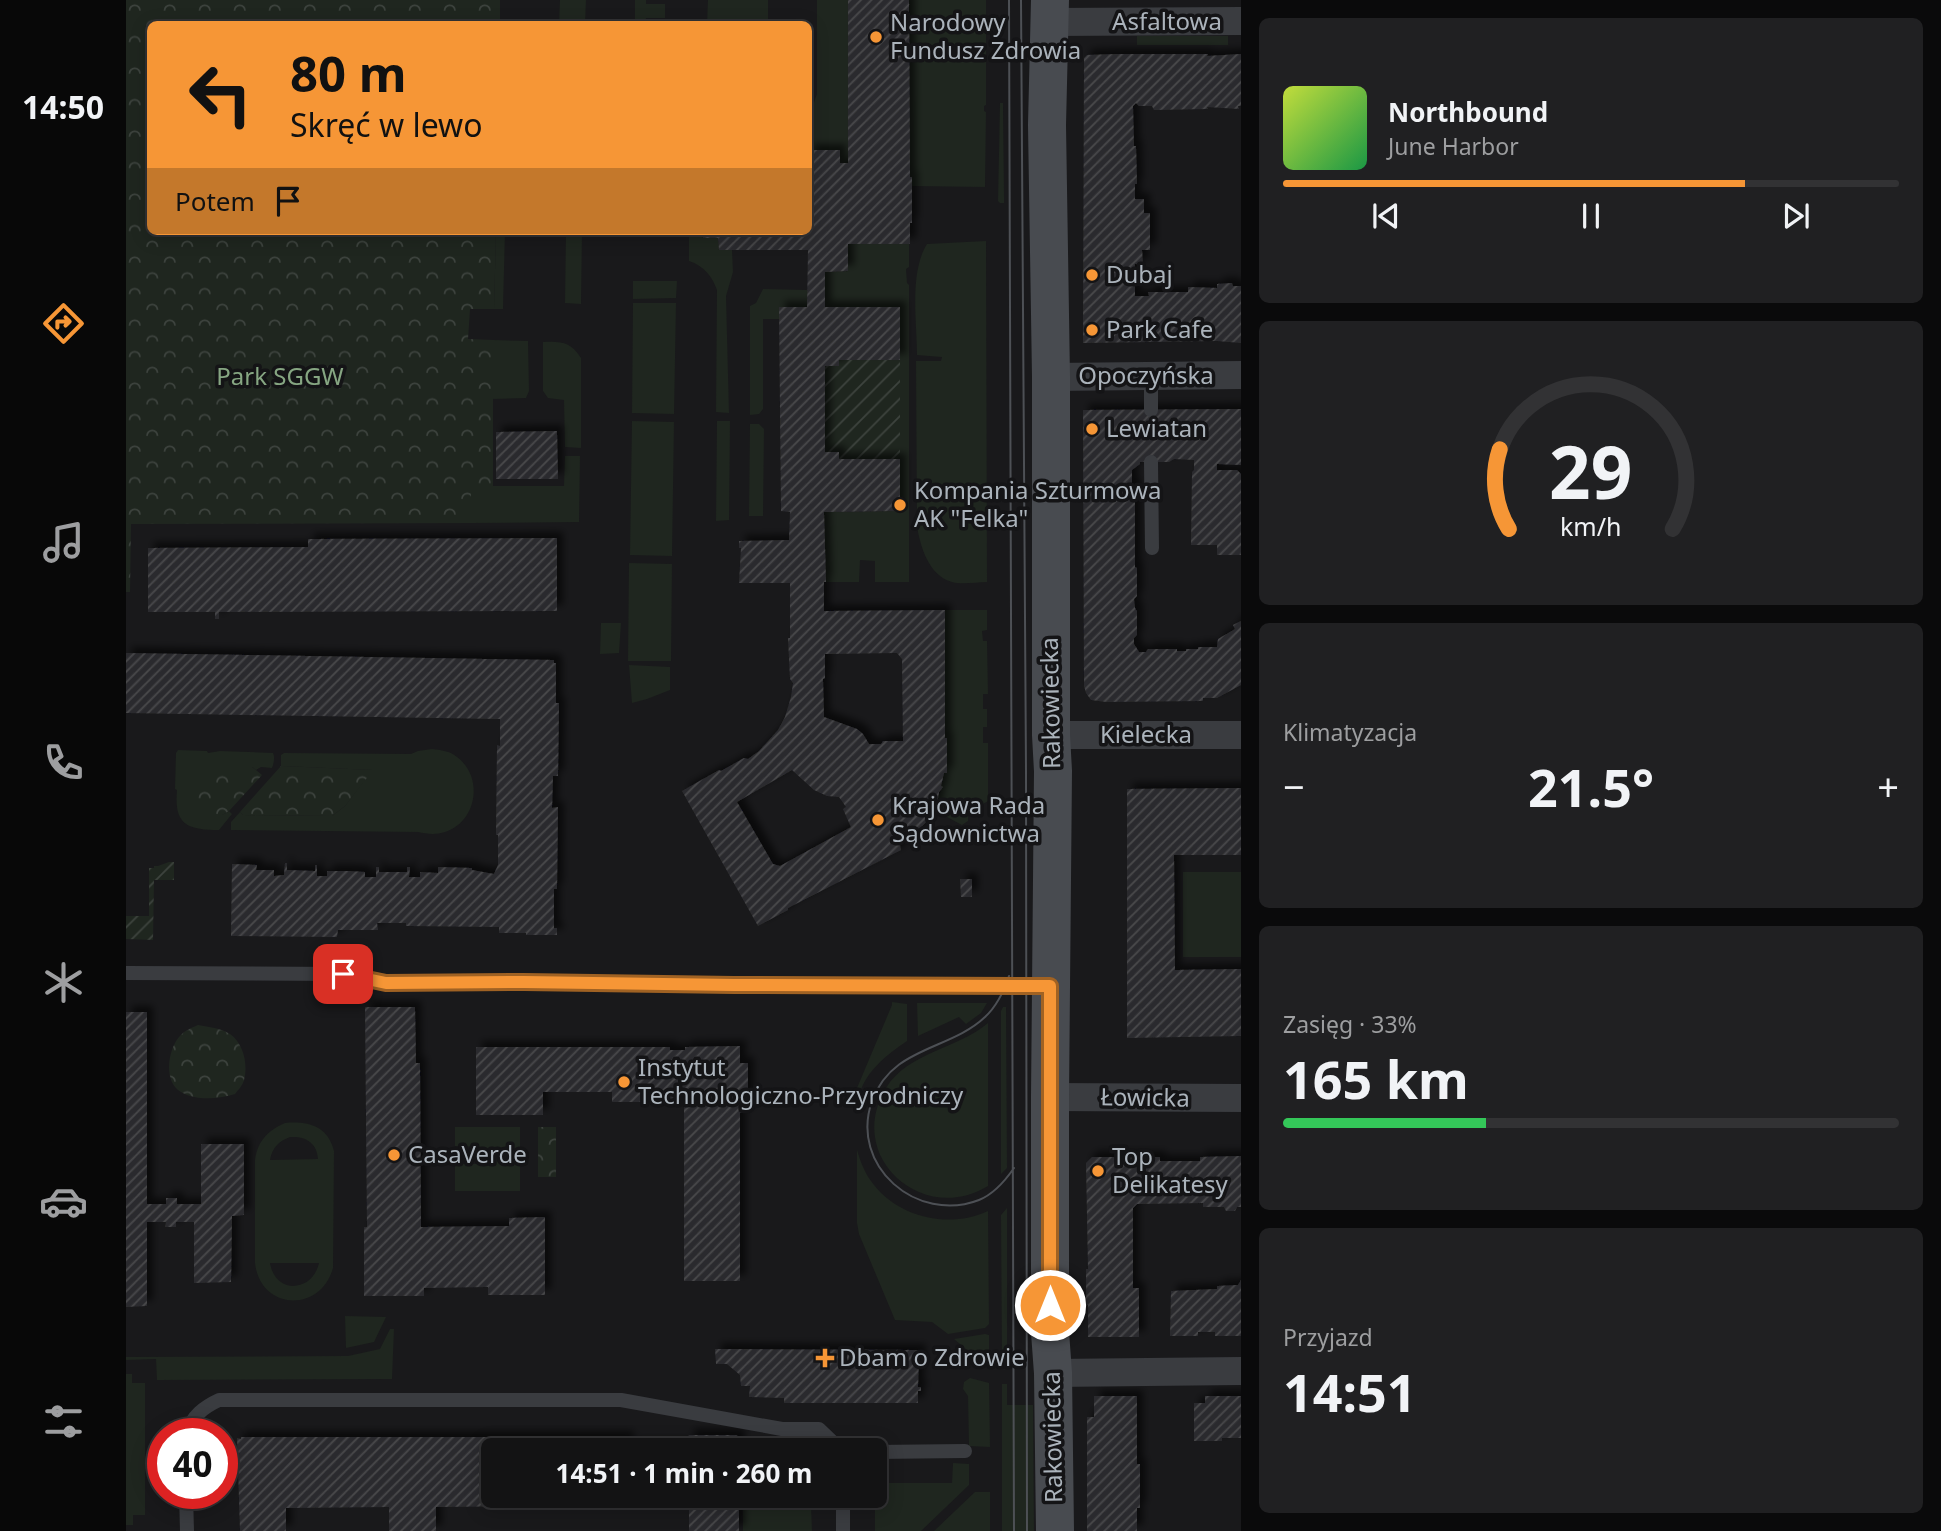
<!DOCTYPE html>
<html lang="pl">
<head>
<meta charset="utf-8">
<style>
	:root { --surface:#131314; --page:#202022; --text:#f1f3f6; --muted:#9d9ea0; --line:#323234; --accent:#f69636 }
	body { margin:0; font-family:"Noto Sans",sans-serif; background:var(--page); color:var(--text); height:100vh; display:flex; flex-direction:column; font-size:26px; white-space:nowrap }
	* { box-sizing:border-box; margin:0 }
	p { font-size:23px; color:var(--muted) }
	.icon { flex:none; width:38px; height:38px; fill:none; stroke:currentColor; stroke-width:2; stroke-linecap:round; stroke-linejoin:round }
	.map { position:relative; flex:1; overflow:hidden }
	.sheet { display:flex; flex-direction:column; gap:18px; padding:18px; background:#0a0a0b; width:700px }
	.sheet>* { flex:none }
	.top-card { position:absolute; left:21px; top:21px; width:665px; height:214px; border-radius:10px; box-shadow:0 4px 18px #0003,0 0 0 2px var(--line); background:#f69636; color:#111; overflow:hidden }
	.speed { position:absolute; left:21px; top:1418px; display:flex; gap:14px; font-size:35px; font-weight:700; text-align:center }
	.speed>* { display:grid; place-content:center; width:91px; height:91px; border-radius:50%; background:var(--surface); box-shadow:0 4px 18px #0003,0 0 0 2px var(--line); line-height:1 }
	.speed .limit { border:10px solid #d22; background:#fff; color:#111 }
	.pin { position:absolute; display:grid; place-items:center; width:60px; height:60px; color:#fff; margin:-30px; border-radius:14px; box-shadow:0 4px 10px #0006 }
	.me { position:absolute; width:77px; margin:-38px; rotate:0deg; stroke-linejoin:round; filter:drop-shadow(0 0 5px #0008) }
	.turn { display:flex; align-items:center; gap:24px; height:147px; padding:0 28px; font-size:32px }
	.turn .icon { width:91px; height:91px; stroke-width:2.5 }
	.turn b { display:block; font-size:49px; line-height:60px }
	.then { display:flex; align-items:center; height:66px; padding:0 28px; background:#0003; gap:14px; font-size:26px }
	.big { font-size:52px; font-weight:700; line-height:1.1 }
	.sheet .tile { flex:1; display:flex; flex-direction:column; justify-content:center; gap:10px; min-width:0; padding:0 24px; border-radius:10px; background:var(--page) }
	.sheet .dial { align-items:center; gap:0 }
	.dial svg { height:182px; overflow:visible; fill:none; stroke:var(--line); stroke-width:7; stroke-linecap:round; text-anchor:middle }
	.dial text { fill:var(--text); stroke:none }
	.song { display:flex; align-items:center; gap:21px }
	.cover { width:84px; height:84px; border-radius:10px; background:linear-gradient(135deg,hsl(70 70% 55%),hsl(140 70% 35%)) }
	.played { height:7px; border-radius:4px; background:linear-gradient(90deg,var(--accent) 75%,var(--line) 75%) }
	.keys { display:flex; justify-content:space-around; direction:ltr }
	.heat { display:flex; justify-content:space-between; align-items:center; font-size:38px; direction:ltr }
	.charge { height:10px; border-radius:5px; background:linear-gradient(90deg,#34c759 33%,var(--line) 0) }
	.trip { position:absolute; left:355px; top:1438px; width:406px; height:70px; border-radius:10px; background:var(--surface); box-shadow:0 4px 18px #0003,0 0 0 2px var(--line); font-weight:700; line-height:70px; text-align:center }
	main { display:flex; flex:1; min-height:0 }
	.tabs { display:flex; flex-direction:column; width:126px; justify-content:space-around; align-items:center; background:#080808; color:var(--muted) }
	.tabs .icon { width:49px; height:49px }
	.tabs .active { color:var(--accent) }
	.tabs b { font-size:32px; color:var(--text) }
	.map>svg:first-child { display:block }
	.grass { fill:#1f261f; fill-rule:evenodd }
	.forest { fill:url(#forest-crowns) }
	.garden { fill:url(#garden-furrows) }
	.building { fill:url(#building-hatch); fill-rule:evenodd; filter:url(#shadow) }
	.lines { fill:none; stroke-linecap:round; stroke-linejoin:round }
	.lane { stroke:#3a3c40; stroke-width:14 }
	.street { stroke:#3a3c40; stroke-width:28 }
	.secondary { stroke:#484b50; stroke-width:38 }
	.tram { stroke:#4d5055; stroke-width:2 }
	.route-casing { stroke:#a06223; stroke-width:18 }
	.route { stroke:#f69636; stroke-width:12 }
	.poi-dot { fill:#f69636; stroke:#141416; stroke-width:2.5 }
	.labels { text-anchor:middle; stroke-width:7; stroke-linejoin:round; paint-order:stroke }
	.street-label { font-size:24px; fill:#abb3bb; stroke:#141416 }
	.poi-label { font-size:24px; fill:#abb3bb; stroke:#141416; text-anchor:start }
	.park-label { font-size:24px; fill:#86a682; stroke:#141416 }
</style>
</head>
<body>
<main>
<nav class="tabs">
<b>14:50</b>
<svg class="icon active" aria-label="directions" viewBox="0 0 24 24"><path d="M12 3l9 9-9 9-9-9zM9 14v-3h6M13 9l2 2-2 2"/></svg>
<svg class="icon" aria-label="music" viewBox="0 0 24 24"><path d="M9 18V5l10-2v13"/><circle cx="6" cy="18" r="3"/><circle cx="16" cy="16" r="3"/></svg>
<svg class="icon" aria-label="phone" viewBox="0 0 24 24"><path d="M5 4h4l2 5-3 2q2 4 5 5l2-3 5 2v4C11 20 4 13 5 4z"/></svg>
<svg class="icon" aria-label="climate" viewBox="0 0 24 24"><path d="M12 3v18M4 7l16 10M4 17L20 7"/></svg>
<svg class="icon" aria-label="car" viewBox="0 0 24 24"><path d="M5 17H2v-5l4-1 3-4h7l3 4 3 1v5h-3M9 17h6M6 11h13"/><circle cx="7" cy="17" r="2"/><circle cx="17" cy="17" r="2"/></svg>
<svg class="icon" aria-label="filters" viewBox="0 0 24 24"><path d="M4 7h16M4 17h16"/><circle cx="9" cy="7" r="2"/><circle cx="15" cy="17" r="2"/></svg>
</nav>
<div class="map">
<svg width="1115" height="1531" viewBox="0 0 1115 1531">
	<defs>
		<pattern id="forest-crowns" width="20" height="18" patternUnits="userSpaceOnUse" patternTransform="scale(1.75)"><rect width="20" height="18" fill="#1f261f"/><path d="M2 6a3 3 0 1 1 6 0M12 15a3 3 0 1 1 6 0" fill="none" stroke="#3d433e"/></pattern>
		<pattern id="garden-furrows" width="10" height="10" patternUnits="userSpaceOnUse" patternTransform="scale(1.75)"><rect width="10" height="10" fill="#1f261f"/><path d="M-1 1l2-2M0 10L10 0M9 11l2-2" fill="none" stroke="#3d433e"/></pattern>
		<pattern id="building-hatch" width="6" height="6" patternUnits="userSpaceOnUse" patternTransform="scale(1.75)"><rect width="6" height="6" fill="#2c2c2f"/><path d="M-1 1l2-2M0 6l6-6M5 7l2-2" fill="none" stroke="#48484b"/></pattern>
		<filter id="shadow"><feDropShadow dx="6" dy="-6" stdDeviation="3.5" flood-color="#0009"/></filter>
	</defs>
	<rect width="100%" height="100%" fill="#19191b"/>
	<!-- grass -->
	<path class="grass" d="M434 0H460L459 24H433Z
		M509 0H520V4H539V18H520L519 24H509Z
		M582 0H642V24H581Z
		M691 0H722V163H714L683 150V116L691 94Z
		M783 0H860V105L858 106V111L860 112 859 187 786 186V177H784Z
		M1011 36H1102V45H1011Z
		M874 103H877V107L878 197V203H874L872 201Z
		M370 231H379L377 309H368Z
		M440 231H456L455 304 439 303Z
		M563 232H576L577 238H592L593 250H606L607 272 600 296 603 413 590 412 591 290C586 276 578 266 563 261Z
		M860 241 861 582C850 582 837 585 826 582 803 576 794 546 791 526L790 361H815L816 357 791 355C791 322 783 273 801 244Z
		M722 244H783V267L780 269 781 283 783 285V582H749V561L734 560 733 582H700L698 512 774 511V307H699V272L722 271Z
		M507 281H551L550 298 507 299Z
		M637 289 682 290 681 307 653 319H637V409L633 414 624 415V306L630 303Z
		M507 303H550L548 414 506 413Z
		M367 340 402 341 403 391 400 398 366 399Z
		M417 342C435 341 445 342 455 358V448L439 447 438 400 422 398 417 391Z
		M506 421 548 422 546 556 504 555Z
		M591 421H604L603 520 590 521Z
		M624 424H633L638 429 637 516H623Z
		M439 456H454L453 522 345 523V486H438Z
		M503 563 546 564 545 661H502Z
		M819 610H861V630L856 631 857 641H861L862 694H857V709H861V727H857V743H862V801L842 813V821L836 825 808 810 816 787 815 786 818 773H821V738H819Z
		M475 623H495L493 653 474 654Z
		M503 665 544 667V690L521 699 506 703Z
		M306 749C315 750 324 751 331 757 358 777 351 822 319 832 310 835 301 834 292 832L105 830V822L114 812 117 815 206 816 219 806 246 770 155 766V755L158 753 285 754 292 751Z
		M52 750 81 751 82 753 94 751 147 753C149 757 148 763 146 768L135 767 130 770 126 767 96 815 103 811 106 814 93 830C60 830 48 824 51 790L49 789 50 753Z
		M1057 872H1115V957H1057Z
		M766 1002 781 1004V1041C760 1055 736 1074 732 1101L735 1102 731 1114V1088L766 1005Z
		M791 1003H861L855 1013 840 1024 833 1017 792 1036Z
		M877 1007H880L881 1168 875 1174V1011Z
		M862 1023V1186C797 1226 718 1157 760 1088 782 1052 832 1049 862 1023Z
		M159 1123C182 1121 202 1126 208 1151L207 1268C194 1314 134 1310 129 1263V1160C132 1141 141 1131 159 1123ZM164 1137C180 1136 191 1143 192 1159L144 1160C146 1148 153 1141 164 1137ZM144 1263H193C186 1293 149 1294 144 1263Z
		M329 1127H394V1191H329V1164H359V1147L329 1146Z
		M731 1150C735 1163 739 1174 748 1185 774 1218 824 1229 862 1211L863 1324 859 1328 822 1334 806 1322 769 1320 733 1234 731 1223Z
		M881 1208V1363H876L875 1215Z
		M219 1316 260 1317 248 1342 220 1348Z
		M264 1329H268L266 1379 31 1380 30 1359 0 1360V1357L222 1356 254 1349Z
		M859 1334 863 1335V1363L858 1362V1359L851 1353 847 1355 828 1339Z
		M0 1374H6V1383H19V1515H7V1525H0Z
		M844 1378 863 1383 864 1447 843 1446 842 1396 837 1389 838 1382Z
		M876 1384H881V1405H907L908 1531H876Z
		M616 1437 675 1440 683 1444 684 1451H616Z
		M752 1462 757 1465 758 1483H826L827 1463 843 1464V1485L795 1531H749V1466Z
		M849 1492H864V1531H808Z
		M617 1496H644V1504L685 1505 686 1531H617Z"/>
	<!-- forest -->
	<path class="forest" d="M0 0H374V24H24V231H370L368 309H344L342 339 367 340V486H345V523L5 524 4 592H0Z
		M155 766 247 770 219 806 206 816 117 815 114 812Z
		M90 767H126L136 775 103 811 96 815 69 812C62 800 67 781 78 772 80 770 88 768 90 767Z
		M72 1025C83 1027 94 1028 104 1034 118 1044 122 1065 118 1080 117 1085 112 1090 109 1094 93 1099 70 1101 55 1092 37 1082 42 1050 53 1037 58 1031 65 1028 72 1025Z
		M412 1127H430V1177H412Z"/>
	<!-- garden -->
	<path class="garden" d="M713 360H774V459H713L699 452V366H713Z
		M43 862H48V880H28L27 940 0 939V916H23V868H28V866H32Z"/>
	<!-- building -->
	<path class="building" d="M722 0H783L784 177H786V223H784V244H722V271L699 272V307H774V360H713V366H699V452H713V459H774V511L698 512 700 582H698V611L819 610V738H821V773H818L815 786 817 787 813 792 811 804 800 820 801 821 789 834 790 835 774 845 775 850 662 908V910L632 926 556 791 593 770 595 771 618 758 622 759 633 751 652 730 659 717 665 697 667 683 664 679 662 638H664V583H613L615 548H613V541L663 540 664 512 655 511 653 307H681L682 250H593L592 238H577L576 231H682V150H714V163H722ZM771 653 776 659 777 741H757L755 744H743L737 734 731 729 698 717 697 679 699 678V654ZM666 770 688 790 701 796 713 797 720 807 717 809 725 827 654 866 647 864 611 802Z
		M1082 54 1081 56 1115 54V106H1112L1113 109 1081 107 1082 109 1028 110 1026 106H1013L1010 103 1007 106 1008 146H1010L1011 184H1009V199H1018V213H1024V250H1016L1017 265 1009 264V296H1023L1022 292H1062V287L1091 288V284L1106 283 1107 286H1115V343L1091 341 957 343 958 58 961 55 992 54Z
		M1115 409V465L1091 464V470H1111L1115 474V555H1091V545H1065L1066 472 1068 470V460L1048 459 1043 462H1014V464L1006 470V483L1009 487V567L1011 568V596L1008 599 1009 608 1011 611V635L1008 638V644L1013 652H1020L1022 649H1051V651H1060V649H1072V647H1091L1092 639 1109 629 1107 625 1115 621V685L1091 698H1077V701L980 702 965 700 960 693 958 686 957 410Z
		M431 431 432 479H370V432Z
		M431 538V611L93 612V619H89V612H22V548L182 547V539Z
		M0 653 428 660V663H430V703H433L432 776H427L426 808 432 807 431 889H428V928H431V935H400V933H373V927L280 926V923H251L252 930H212L211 937 105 936 106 864 131 865 130 870H148V876L158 875 159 863H161V870L189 871V865H191V876H201V871H222L239 872V877H250V867H253V872H281V867H284L283 877H294V872L312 873V867L346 868V870L368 874 372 865V835H370L371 745 374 746V719L0 713Z
		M1115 788V855H1048L1049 970 1115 969V1036L1001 1038V789Z
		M834 879H846V897H835Z
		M239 1007H289L290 1063H294L295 1227 383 1226V1218L419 1217V1295H362V1287L298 1288V1296H238V1227H241Z
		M0 1012H21V1204H40V1198H51V1204H75V1144H118V1215L106 1216 105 1282 68 1283V1222H50V1227H39L40 1222H21V1306L0 1307Z
		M614 1046V1063H622V1113H614V1281H558V1102H486V1092H417V1115H350V1047H544V1050H559V1047Z
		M1115 1156V1207H1111L1109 1211H1100L1098 1207H1077V1203L1011 1204 1007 1208V1288H1013V1337H962V1305H960V1269H962L960 1163 966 1157H1034V1161H1074V1157Z
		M1115 1280V1336H1089V1332H1072V1336H1044L1045 1291 1091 1289V1286L1112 1285Z
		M589 1349 793 1350 795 1356H793L792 1387H795V1391H792V1403H658V1398L623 1397 624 1386H615L614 1375 601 1364H590Z
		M968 1396H1011V1464H1014V1508H1011V1531H961V1417H968Z
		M1079 1396H1115V1438H1096V1441H1068V1403H1079Z
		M563 1435H610L613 1437V1451H368V1496H613L615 1504H613V1531H563V1505L310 1507V1531H263V1507L160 1508V1531H114L111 1438 115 1439V1437H502L501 1445H562V1437Z"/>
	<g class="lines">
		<!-- lane -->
		<path class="lane" d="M1025 376V410
			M1025 462 1026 548
			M0 973 217 974 260 983 399 982 608 985 923 986
			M61 1433C66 1416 78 1407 93 1400H495L656 1429H693L716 1451
			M749 1452 839 1451
			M60 1493 61 1531
			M717 1496V1531"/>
		<!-- street -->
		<path class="street" d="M924 22 1115 21
			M925 377 1115 375
			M925 735H1115
			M924 1097 1115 1098
			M927 1373 1115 1371"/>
		<!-- secondary -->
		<path class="secondary" d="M924 0 921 125 925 377V735L927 771 924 1097V1332L927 1373 929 1531"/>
		<!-- tram -->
		<path class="tram" d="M883 0 888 1531
			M895 0 900 771 901 1531
			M883 976C878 991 871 1006 859 1017 823 1051 766 1046 746 1101 723 1166 791 1224 853 1200 868 1194 879 1181 888 1168"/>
	</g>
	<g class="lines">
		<!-- route casing -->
		<g class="route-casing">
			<path id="route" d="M217 974 260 983 398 982 608 985 924 986V1305"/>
		</g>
		<!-- route -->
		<use href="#route" class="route"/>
	</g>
	<!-- markers -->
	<g class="poi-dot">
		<circle cx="750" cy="37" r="7"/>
		<circle cx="966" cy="275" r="7"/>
		<circle cx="966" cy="330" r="7"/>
		<circle cx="966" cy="429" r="7"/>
		<circle cx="774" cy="505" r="7"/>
		<circle cx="752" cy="820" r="7"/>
		<circle cx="498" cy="1082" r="7"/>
		<circle cx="268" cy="1155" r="7"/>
		<circle cx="972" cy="1171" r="7"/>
		<path d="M695.5 1347.5h7v7h7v7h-7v7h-7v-7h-7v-7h7z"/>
	</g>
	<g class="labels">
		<!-- street labels -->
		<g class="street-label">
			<text x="1041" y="30">Asfaltowa</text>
			<text x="1020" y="384">Opoczyńska</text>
			<text transform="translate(925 703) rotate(-91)" y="8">Rakowiecka</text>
			<text x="1020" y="743">Kielecka</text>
			<text transform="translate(1019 1098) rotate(1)" y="8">Łowicka</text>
			<text transform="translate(927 1437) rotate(-91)" y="8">Rakowiecka</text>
		</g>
		<!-- poi labels -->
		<g class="poi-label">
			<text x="764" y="31">Narodowy<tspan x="764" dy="28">Fundusz Zdrowia</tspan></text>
			<text x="980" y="283">Dubaj</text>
			<text x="980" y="338">Park Cafe</text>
			<text x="980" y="437">Lewiatan</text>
			<text x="788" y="499">Kompania Szturmowa<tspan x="788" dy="28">AK "Felka"</tspan></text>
			<text x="766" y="814">Krajowa Rada<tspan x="766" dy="28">Sądownictwa</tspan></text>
			<text x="512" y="1076">Instytut<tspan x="512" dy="28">Technologiczno-Przyrodniczy</tspan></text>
			<text x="282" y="1163">CasaVerde</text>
			<text x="986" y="1165">Top<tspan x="986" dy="28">Delikatesy</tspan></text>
			<text x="713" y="1366">Dbam o Zdrowie</text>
		</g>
		<!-- park labels -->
		<g class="park-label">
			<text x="154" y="385">Park SGGW</text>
		</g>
	</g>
</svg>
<div class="speed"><div class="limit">40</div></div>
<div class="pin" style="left:217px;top:974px;background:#d93025"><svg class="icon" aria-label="arrive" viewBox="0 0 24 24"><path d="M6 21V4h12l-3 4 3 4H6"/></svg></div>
<svg class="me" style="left:924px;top:1305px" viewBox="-20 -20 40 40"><circle r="17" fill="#f69636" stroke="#fff" stroke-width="3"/><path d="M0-11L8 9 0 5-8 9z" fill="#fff"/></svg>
<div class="trip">14:51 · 1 min · 260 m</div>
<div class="top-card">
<div class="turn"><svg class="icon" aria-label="left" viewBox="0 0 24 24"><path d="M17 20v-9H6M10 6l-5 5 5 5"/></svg><div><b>80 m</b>Skręć w lewo</div></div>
<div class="then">Potem<svg class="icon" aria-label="arrive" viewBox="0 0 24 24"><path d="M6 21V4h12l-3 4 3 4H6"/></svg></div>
</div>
</div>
<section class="sheet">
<div class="tile">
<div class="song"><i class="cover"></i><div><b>Northbound</b><p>June Harbor</p></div></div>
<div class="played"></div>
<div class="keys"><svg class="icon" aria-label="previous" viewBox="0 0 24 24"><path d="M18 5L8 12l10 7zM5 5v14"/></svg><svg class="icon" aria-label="pause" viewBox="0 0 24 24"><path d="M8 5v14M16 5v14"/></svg><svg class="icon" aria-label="next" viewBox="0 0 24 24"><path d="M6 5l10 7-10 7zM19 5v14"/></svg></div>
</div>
<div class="tile dial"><svg viewBox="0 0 100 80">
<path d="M14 69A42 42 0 1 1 86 69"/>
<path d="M14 69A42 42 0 0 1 10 34" stroke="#f69636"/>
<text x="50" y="56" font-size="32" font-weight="700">29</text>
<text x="50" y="72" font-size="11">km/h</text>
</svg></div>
<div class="tile"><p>Klimatyzacja</p>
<div class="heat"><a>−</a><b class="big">21.5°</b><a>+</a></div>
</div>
<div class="tile"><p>Zasięg · 33%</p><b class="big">165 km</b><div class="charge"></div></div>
<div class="tile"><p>Przyjazd</p><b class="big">14:51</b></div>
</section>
</main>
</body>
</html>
